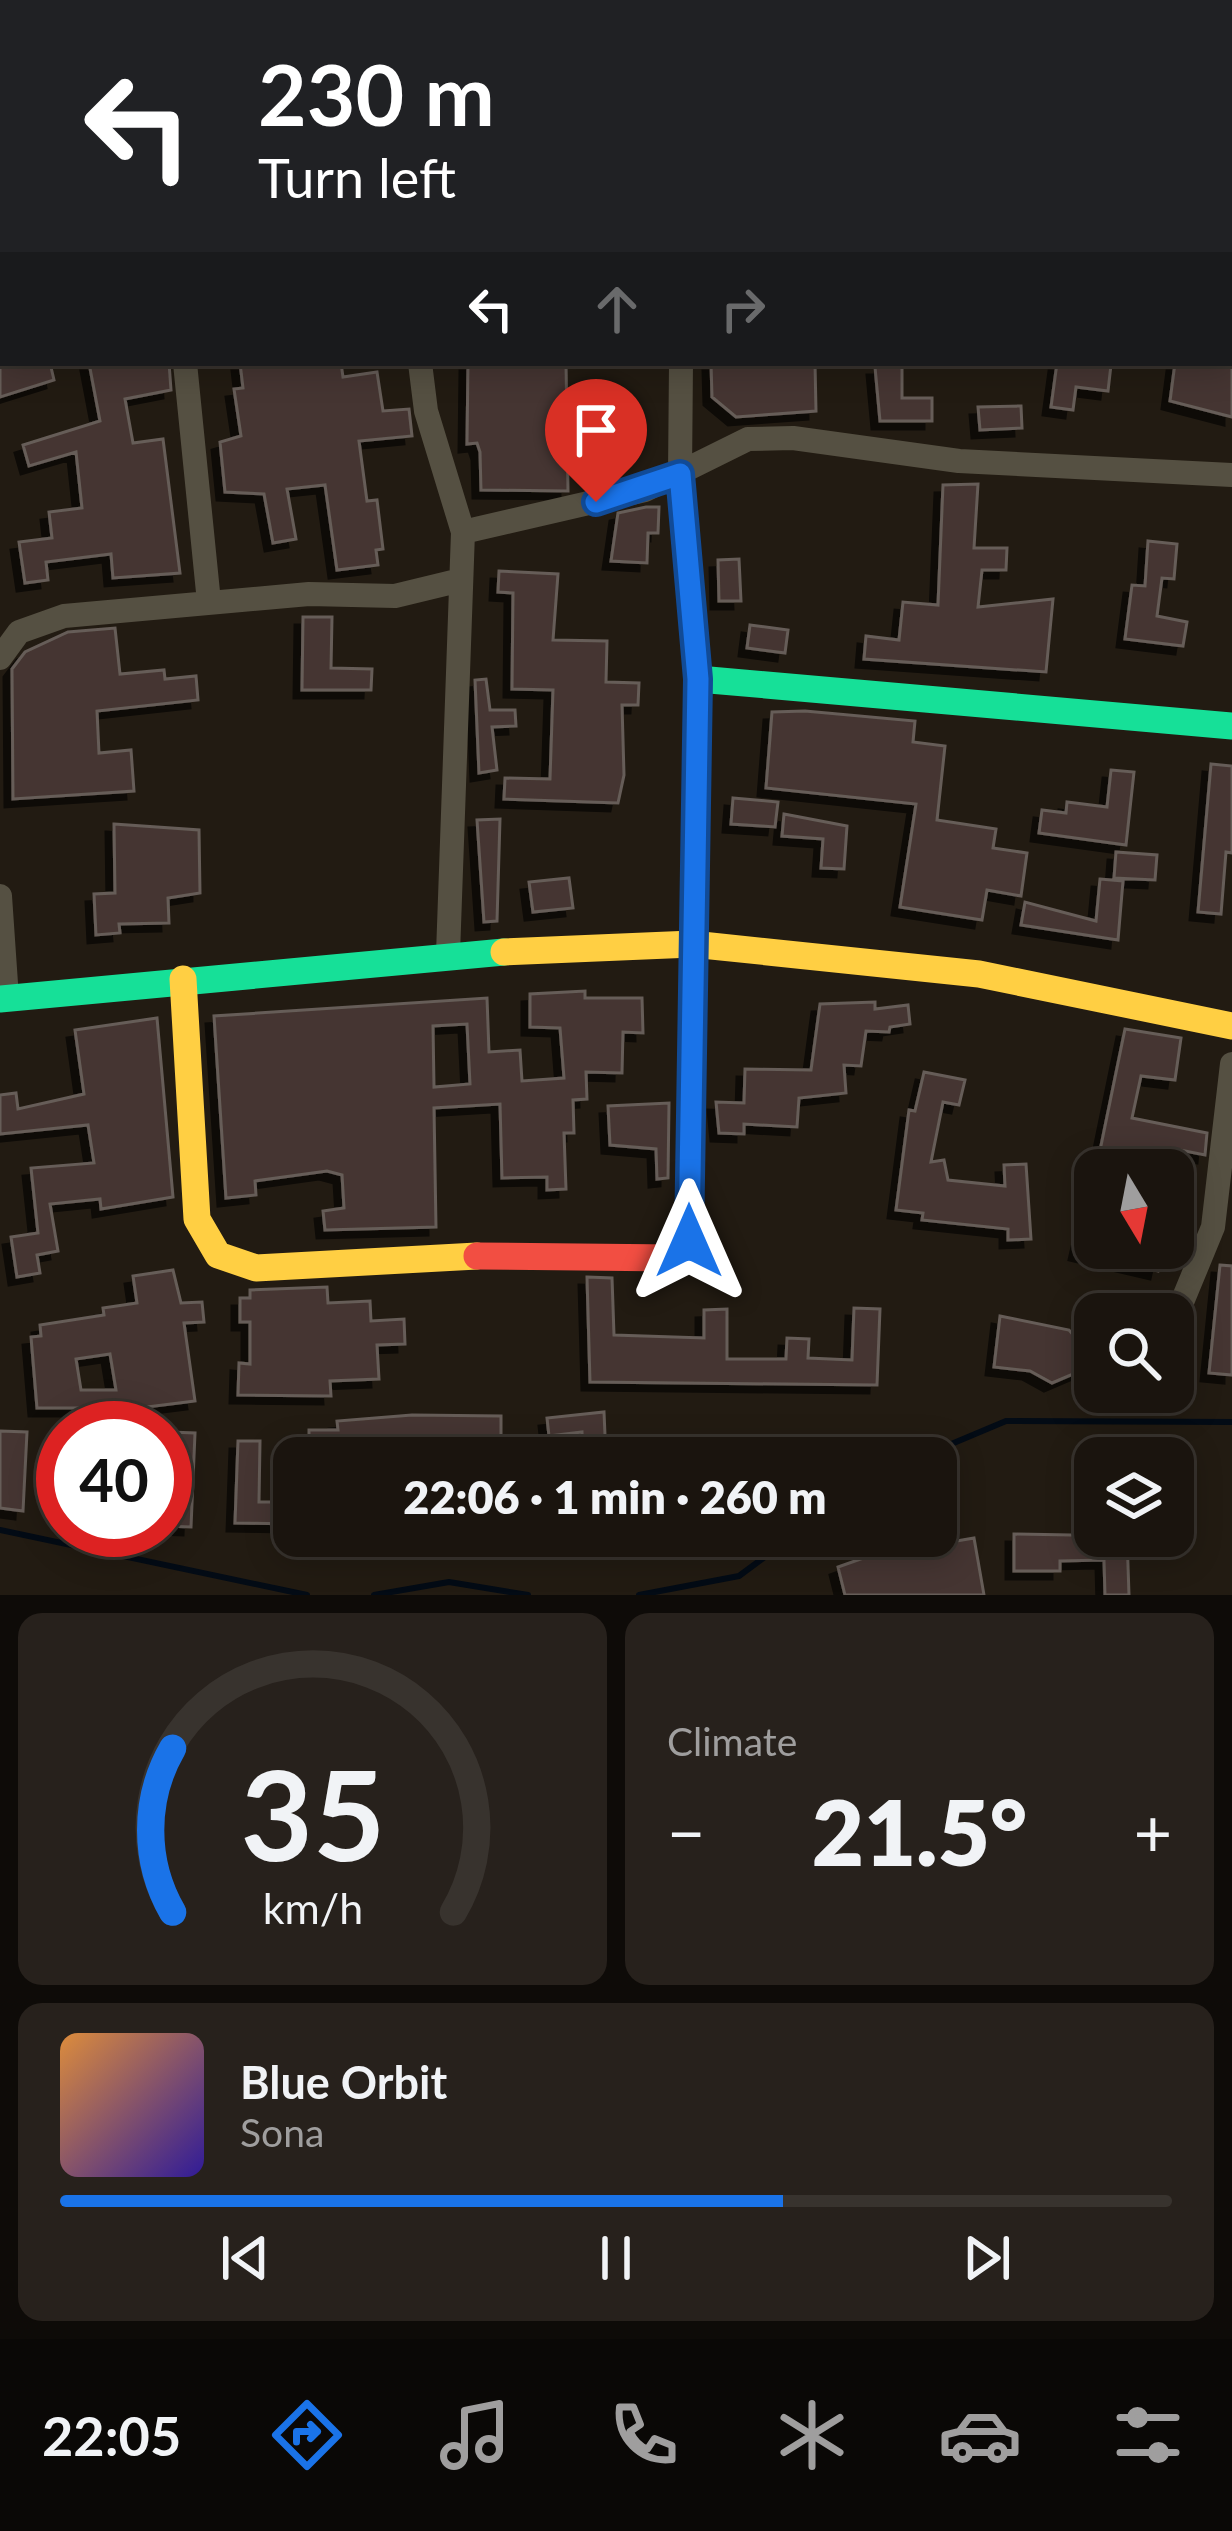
<!DOCTYPE html>
<html lang="en">
<head>
<meta charset="utf-8">
<style>
	:root { --surface:#1a140e; --page:#27211c; --text:#f1f3f6; --muted:#9f9e9e; --line:#38332e; --accent:#1a73e8 }
	body { margin:0; font-family:Lato,sans-serif; background:var(--page); color:var(--text); height:100vh; display:flex; flex-direction:column; font-size:45px; white-space:nowrap }
	* { box-sizing:border-box; margin:0 }
	p { font-size:39px; color:var(--muted) }
	.icon { flex:none; width:66px; height:66px; fill:none; stroke:currentColor; stroke-width:2; stroke-linecap:round; stroke-linejoin:round }
	.map { position:relative; height:1595px; overflow:hidden }
	.sheet { display:flex; flex-direction:column; gap:18px; padding:18px; background:#0e0b08; flex:1 }
	.sheet>* { flex:none }
	.hud { position:absolute; left:0px; top:0px; width:1233px; height:366px; box-shadow:0 6px 30px #0003,0 0 0 3px var(--line); background:#202124; color:#fff; overflow:hidden }
	.needle { width:78px; rotate:170deg }
	.tools { position:absolute; left:1074px; top:1149px; display:grid; gap:24px }
	.tools a { display:grid; place-items:center; width:120px; height:120px; border-radius:24px; background:var(--surface); box-shadow:0 6px 30px #0003,0 0 0 3px var(--line); font-size:60px }
	.speed { position:absolute; left:36px; top:1401px; display:flex; gap:24px; font-size:60px; font-weight:700; text-align:center }
	.speed>* { display:grid; place-content:center; width:156px; height:156px; border-radius:50%; background:var(--surface); box-shadow:0 6px 30px #0003,0 0 0 3px var(--line); line-height:1 }
	.speed .limit { border:18px solid #d22; background:#fff; color:#111 }
	.pin { position:absolute; display:grid; place-items:center; width:102px; height:102px; color:#fff; margin:-123px -51px; border-radius:50% 50% 50% 0; rotate:-45deg; box-shadow:0 0 12px #0007 }
	.pin .icon { rotate:45deg }
	.me { position:absolute; width:132px; margin:-66px; rotate:0deg; stroke-linejoin:round; filter:drop-shadow(0 0 9px #0008) }
	.turn { display:flex; align-items:center; gap:42px; height:252px; padding:0 60px; font-size:54px }
	.turn .icon { width:156px; height:156px; stroke-width:2.5 }
	.turn b { display:block; font-size:84px; line-height:102px }
	.lanes { display:flex; align-items:center; height:114px; padding:0 60px; background:#0003; justify-content:center; gap:60px; direction:ltr }
	.lanes .off { opacity:.35 }
	.big { font-size:90px; font-weight:800; line-height:1.1 }
	.sheet .widget { flex:1; display:flex; flex-direction:column; justify-content:center; gap:18px; min-width:0; padding:0 42px; border-radius:24px; background:var(--page) }
	.sheet .dial { align-items:center; gap:0 }
	.dial svg { height:312px; overflow:visible; fill:none; stroke:var(--line); stroke-width:7; stroke-linecap:round; text-anchor:middle }
	.dial text { fill:var(--text); stroke:none }
	.song { display:flex; align-items:center; gap:36px }
	.cover { width:144px; height:144px; border-radius:18px; background:linear-gradient(135deg,hsl(30 70% 55%),hsl(250 70% 35%)) }
	.played { height:12px; border-radius:6px; background:linear-gradient(90deg,var(--accent) 65%,var(--line) 65%) }
	.keys { display:flex; justify-content:space-around; direction:ltr }
	.heat { display:flex; justify-content:space-between; align-items:center; font-size:66px; direction:ltr }
	.sheet .tiles { flex:1; display:grid; gap:18px; grid-template-columns:1fr 1fr }
	.widget:last-child { grid-column:span 2 }
	.trip { position:absolute; left:273px; top:1437px; width:684px; height:120px; border-radius:24px; background:var(--surface); box-shadow:0 6px 30px #0003,0 0 0 3px var(--line); font-weight:800; line-height:120px; text-align:center }
	.tab-bar { display:flex; height:192px; justify-content:space-around; align-items:center; background:#0a0806; color:var(--muted) }
	.tab-bar .icon { width:84px; height:84px }
	.tab-bar .selected { color:var(--accent) }
	.tab-bar b { font-size:54px; color:var(--text) }
	.map>svg:first-child { display:block }
	.lines { fill:none; stroke-linecap:round; stroke-linejoin:round }
	.stream { stroke:#030b15; stroke-width:6 }
	.building { fill:#453631; stroke:#665d58; stroke-width:3; fill-rule:evenodd; filter:url(#shadow) }
	.street { stroke:#555042; stroke-width:24 }
	.fast { stroke:#16e098; stroke-width:27 }
	.slow { stroke:#ffcf43; stroke-width:27 }
	.jam { stroke:#f24e42; stroke-width:27 }
	.route-casing { stroke:#114b97; stroke-width:30 }
	.route { stroke:#1a73e8; stroke-width:21 }
</style>
</head>
<body>
<div class="map">
<svg width="1232" height="1595" viewBox="0 0 1232 1595">
	<defs>
		<filter id="shadow"><feDropShadow dx="-8" dy="8" stdDeviation="0" flood-color="#0009"/></filter>
	</defs>
	<rect width="100%" height="100%" fill="#221b12"/>
	<g class="lines">
		<!-- stream -->
		<path class="stream" d="M918 1458 1006 1421 1232 1422
			M0 1530 307 1595
			M374 1595 449 1582 528 1595
			M639 1595 739 1576 793 1536"/>
	</g>
	<!-- building -->
	<path class="building" d="M0 363H50L54 380 0 397Z
		M89 363H169L171 390 125 399 133 443 163 439 180 573 113 578 111 554 46 562 48 580 25 583 19 542 52 538 49 512 82 508 76 452 29 466 23 445 100 421Z
		M240 363H341L343 377 377 372 383 411 409 409 412 436 359 441 367 501 377 500 383 549 376 550 378 565 337 570 325 485 287 489 296 539 273 543 264 494 225 492 220 442 241 436 234 389 243 388Z
		M468 363H566L568 491 481 490 480 452 477 443 467 444Z
		M711 363H815L816 411 736 417 712 397Z
		M1057 363 1111 365 1108 391 1076 387 1073 410 1051 407Z
		M1175 363H1232V417L1170 401Z
		M875 367H902V398H932V421H880Z
		M1021 406 1022 428 980 430 978 407Z
		M978 484 974 548H1007L1006 570H982L978 607 1053 599 1046 672 864 659 866 636 899 640 903 602 938 605 943 485Z
		M646 507H659L658 533H648L647 563 611 561 618 513Z
		M1148 541 1177 544 1174 579 1162 578 1157 616 1187 622 1183 646 1125 639 1132 585 1145 586Z
		M739 559 741 601H719L718 560Z
		M499 571 558 574 553 640 607 641 606 682 639 683 638 705H622L624 775 618 803 504 799 505 778 550 779 553 690 512 689 513 593 498 592Z
		M303 617H332L331 668 372 669 371 690H302Z
		M750 625 788 630 785 653 747 648Z
		M115 628 120 674 164 670 165 679 196 676 198 700 97 711 99 753 131 750 134 791 13 799 12 669 25 652 68 632Z
		M486 679 490 710H515L516 726 492 727 497 770 479 773 475 680Z
		M805 711 915 721 913 742 945 746 937 820 996 829 993 848 1027 853 1021 896 987 890 982 920 900 907 916 804 766 788 772 712Z
		M1211 764 1232 766V853L1226 852 1221 914 1198 912Z
		M1111 770 1134 772 1126 845 1039 833 1042 810 1066 813 1067 802 1107 807Z
		M733 798 778 802 775 827 731 824Z
		M784 814 847 826 844 869 821 868 823 839 782 836Z
		M500 819 497 921 484 922 477 820Z
		M114 824 199 830 200 893 168 898 169 923 119 924 120 933 96 935 94 894 115 893Z
		M1116 852 1157 855 1155 880 1114 878Z
		M569 878 573 908 533 912 529 882Z
		M1100 879 1123 881 1118 940 1021 925 1025 902 1096 921Z
		M585 991V998H642L643 1033 623 1032 622 1073 586 1072 587 1099 573 1100 574 1133H564L566 1189 547 1190V1177L502 1178 500 1104 434 1108 436 1227 325 1230 323 1211 344 1208 342 1175 327 1171 255 1181 256 1195 226 1198 214 1016 487 998 489 1052 520 1050 522 1081 564 1078 560 1028 530 1027V994ZM467 1024 470 1084 434 1087 433 1026Z
		M875 1002V1009L908 1005 910 1024 890 1027 889 1032 866 1031 861 1066 844 1065 846 1093 799 1098 797 1127 744 1124V1134L719 1133 716 1102 744 1103 745 1069 811 1070 820 1004Z
		M157 1018 173 1197 101 1209 100 1199 50 1204 58 1251 37 1255 40 1273 17 1277 11 1237 38 1233 31 1168 94 1163 88 1125 0 1134V1095L16 1093 18 1109 84 1094 75 1030Z
		M1125 1029 1181 1038 1175 1080 1141 1076 1132 1118 1207 1133 1205 1155 1175 1149 1170 1170H1096Z
		M924 1072 965 1080 959 1105 943 1102 931 1162 944 1160 948 1180 1005 1186 1004 1165 1026 1164 1031 1239 1008 1240V1229L922 1220 923 1213 896 1210 909 1110 915 1111Z
		M669 1103 668 1178 657 1179 656 1149 610 1145 608 1106Z
		M1088 1204 1095 1205V1248H1163L1158 1271 1077 1252Z
		M1220 1265 1232 1266V1375L1209 1373Z
		M173 1270 181 1303 202 1302 204 1322 184 1323 195 1401 139 1408H37L31 1337 41 1336 40 1325 104 1315 103 1308 137 1303 133 1276ZM110 1354 116 1390H81L76 1359Z
		M587 1277 612 1278 614 1335 704 1338V1310L727 1309V1359H786L787 1338 809 1339 808 1358 852 1360 854 1308 880 1309 877 1385 590 1382Z
		M327 1287 328 1303 370 1301 371 1321 404 1319 405 1344 377 1345 379 1379 330 1381 331 1396 238 1395 239 1363 250 1364V1322H240V1298H250V1290Z
		M1000 1316 1069 1330 1082 1345 1078 1372 1052 1383 1030 1371 994 1367Z
		M604 1412 606 1458H583L582 1432 549 1436 547 1418Z
		M412 1415 501 1416V1458H430L428 1437 362 1443 363 1458H309V1430H338L337 1421Z
		M0 1431 27 1432 23 1511 0 1508Z
		M169 1432 195 1433 191 1527 165 1526Z
		M238 1441H260L259 1502H294V1524L235 1523Z
		M1014 1534 1127 1536 1129 1595H1105L1104 1560 1060 1561V1571H1014Z
		M974 1538 984 1595H845L838 1567 869 1556Z"/>
	<g class="lines">
		<!-- street -->
		<path class="street" d="M130 0 131 3
			M371 0 372 3
			M1230 226H1232
			M0 293H3
			M185 363 209 602
			M420 363 426 411 463 532 448 954
			M681 363 680 474 698 679
			M463 532 645 490 748 439 793 438 959 461 1232 475
			M0 658 19 632 64 616 309 594 395 596 461 580
			M0 896 7 998
			M1173 1324 1213 1227 1232 1064"/>
		<!-- fast -->
		<path class="fast" d="M0 999 504 952
			M693 999 698 679 1232 726"/>
		<!-- slow -->
		<path class="slow" d="M504 952 692 944 979 974 1232 1026
			M183 979 197 1219 218 1255 256 1268 477 1256"/>
		<!-- jam -->
		<path class="jam" d="M477 1256 675 1258 689 1241 693 999"/>
	</g>
	<g class="lines">
		<!-- route casing -->
		<g class="route-casing">
			<path id="route" d="M596 502 680 474 698 679 689 1241"/>
		</g>
		<!-- route -->
		<use href="#route" class="route"/>
	</g>
</svg>
<div class="tools">
<a><svg class="needle" viewBox="-14 -14 28 28"><path d="M0-13l5 13h-10z" fill="#e53935"/><path d="M0 13l5-13h-10z" fill="#9f9e9e"/></svg></a>
<a><svg class="icon" aria-label="search" viewBox="0 0 24 24"><circle cx="10" cy="10" r="6"/><path d="M15 15l6 6"/></svg></a>
<a><svg class="icon" aria-label="layers" viewBox="0 0 24 24"><path d="M12 4l9 5-9 5-9-5zM3 14l9 5 9-5"/></svg></a>
</div>
<div class="speed"><div class="limit">40</div></div>
<div class="pin" style="left:596px;top:502px;background:#d93025"><svg class="icon" aria-label="arrive" viewBox="0 0 24 24"><path d="M6 21V4h12l-3 4 3 4H6"/></svg></div>
<svg class="me" style="left:689px;top:1241px" viewBox="-20 -20 40 40"><path d="M0-17L14 15 0 8-14 15z" fill="#1a73e8" stroke="#fff" stroke-width="4"/></svg>
<div class="trip">22:06 · 1 min · 260 m</div>
<div class="hud">
<div class="turn"><svg class="icon" aria-label="left" viewBox="0 0 24 24"><path d="M17 20v-9H6M10 6l-5 5 5 5"/></svg><div><b>230 m</b>Turn left</div></div>
<div class="lanes"><svg class="icon" aria-label="left" viewBox="0 0 24 24"><path d="M17 20v-9H6M10 6l-5 5 5 5"/></svg><svg class="icon off" aria-label="ahead" viewBox="0 0 24 24"><path d="M12 20V5M6 11l6-6 6 6"/></svg><svg class="icon off" aria-label="right" viewBox="0 0 24 24"><path d="M7 20v-9h11M14 6l5 5-5 5"/></svg></div>
</div>
</div>
<section class="sheet">
<div class="tiles">
<div class="widget dial"><svg viewBox="0 0 100 80">
<path d="M14 69A42 42 0 1 1 86 69"/>
<path d="M14 69A42 42 0 0 1 14 27" stroke="#1a73e8"/>
<text x="50" y="56" font-size="32" font-weight="700">35</text>
<text x="50" y="72" font-size="11">km/h</text>
</svg></div>
<div class="widget"><p>Climate</p>
<div class="heat"><a>−</a><b class="big">21.5°</b><a>+</a></div>
</div>
<div class="widget">
<div class="song"><i class="cover"></i><div><b>Blue Orbit</b><p>Sona</p></div></div>
<div class="played"></div>
<div class="keys"><svg class="icon" aria-label="previous" viewBox="0 0 24 24"><path d="M18 5L8 12l10 7zM5 5v14"/></svg><svg class="icon" aria-label="pause" viewBox="0 0 24 24"><path d="M8 5v14M16 5v14"/></svg><svg class="icon" aria-label="next" viewBox="0 0 24 24"><path d="M6 5l10 7-10 7zM19 5v14"/></svg></div>
</div>
</div>
</section>
<nav class="tab-bar">
<b>22:05</b>
<svg class="icon selected" aria-label="directions" viewBox="0 0 24 24"><path d="M12 3l9 9-9 9-9-9zM9 14v-3h6M13 9l2 2-2 2"/></svg>
<svg class="icon" aria-label="music" viewBox="0 0 24 24"><path d="M9 18V5l10-2v13"/><circle cx="6" cy="18" r="3"/><circle cx="16" cy="16" r="3"/></svg>
<svg class="icon" aria-label="phone" viewBox="0 0 24 24"><path d="M5 4h4l2 5-3 2q2 4 5 5l2-3 5 2v4C11 20 4 13 5 4z"/></svg>
<svg class="icon" aria-label="climate" viewBox="0 0 24 24"><path d="M12 3v18M4 7l16 10M4 17L20 7"/></svg>
<svg class="icon" aria-label="car" viewBox="0 0 24 24"><path d="M5 17H2v-5l4-1 3-4h7l3 4 3 1v5h-3M9 17h6M6 11h13"/><circle cx="7" cy="17" r="2"/><circle cx="17" cy="17" r="2"/></svg>
<svg class="icon" aria-label="filters" viewBox="0 0 24 24"><path d="M4 7h16M4 17h16"/><circle cx="9" cy="7" r="2"/><circle cx="15" cy="17" r="2"/></svg>
</nav>
</body>
</html>
